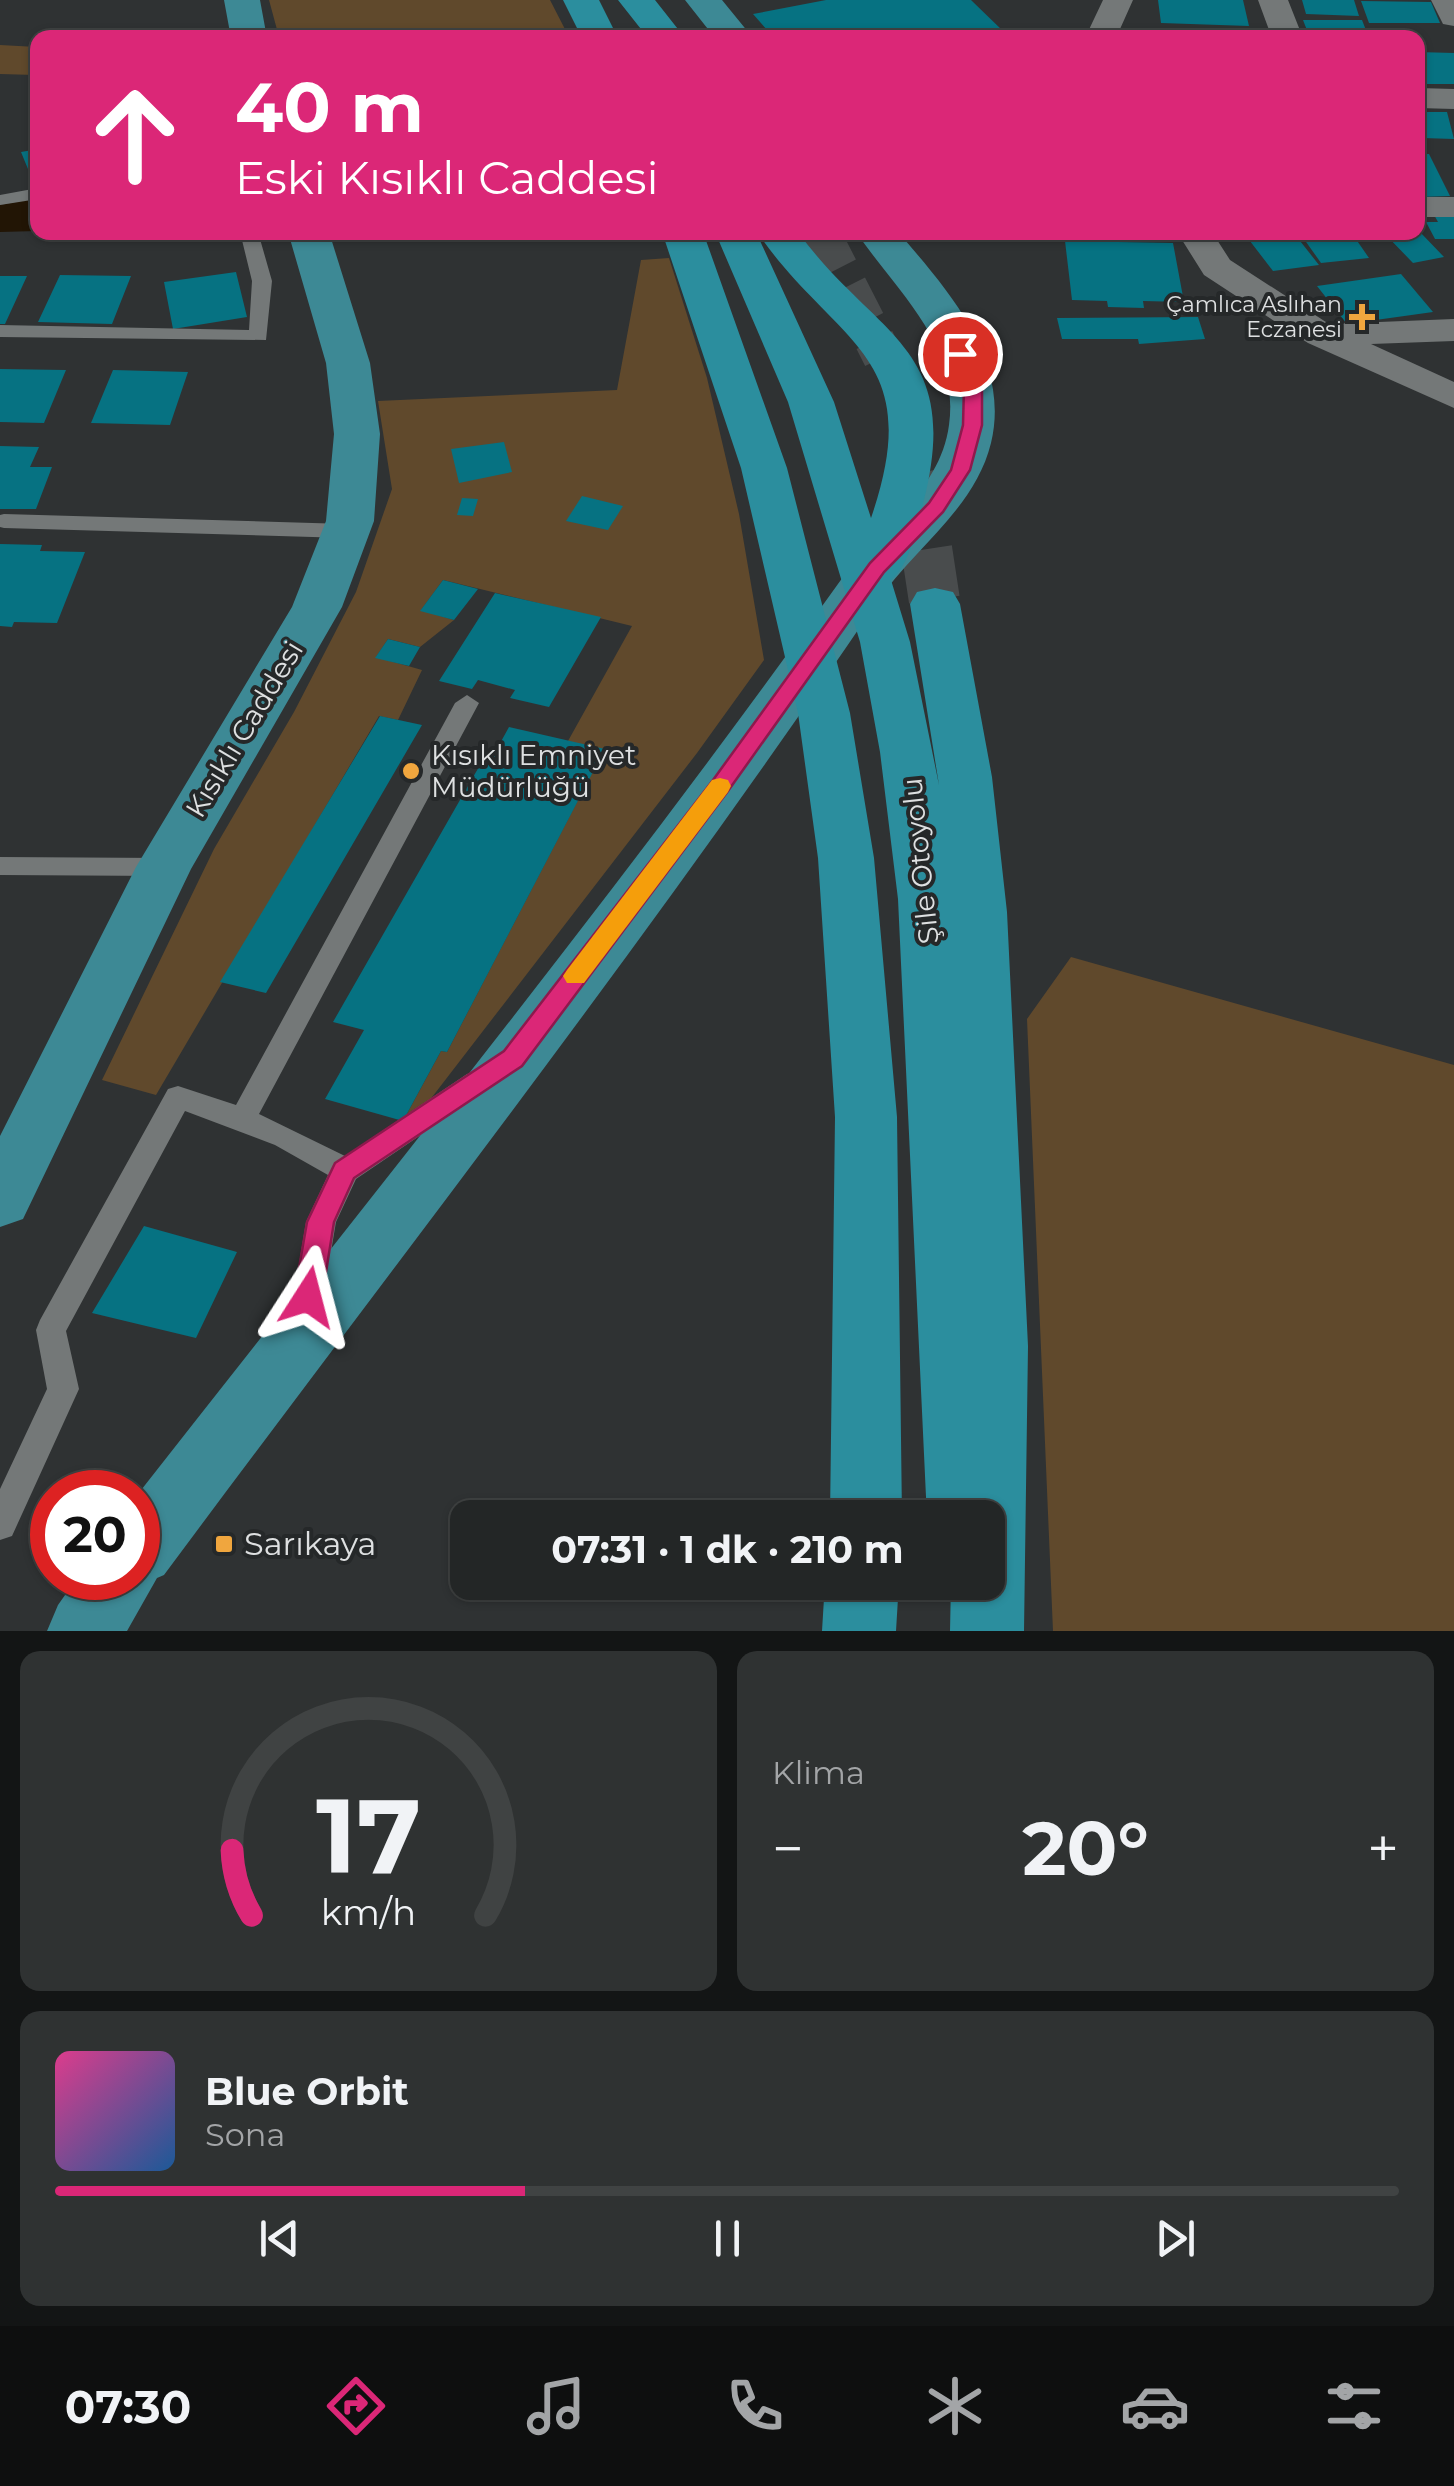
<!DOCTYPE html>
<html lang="tr">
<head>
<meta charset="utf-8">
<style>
	:root { --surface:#232626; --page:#2f3232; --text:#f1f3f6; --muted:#a3a5a7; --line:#404343; --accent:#db2777 }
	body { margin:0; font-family:Montserrat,sans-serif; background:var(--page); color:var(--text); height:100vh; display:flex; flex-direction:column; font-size:38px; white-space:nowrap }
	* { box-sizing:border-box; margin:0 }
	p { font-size:32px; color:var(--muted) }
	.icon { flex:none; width:55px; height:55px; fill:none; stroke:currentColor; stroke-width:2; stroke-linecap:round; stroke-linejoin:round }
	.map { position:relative; height:1631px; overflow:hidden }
	.panel { display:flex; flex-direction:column; gap:20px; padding:20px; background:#131515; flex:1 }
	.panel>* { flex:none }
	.hud { position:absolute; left:30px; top:30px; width:1395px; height:210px; border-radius:20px; box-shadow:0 2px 8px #0004,0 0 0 2px var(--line); background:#db2777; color:#fff; overflow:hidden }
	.speed { position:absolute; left:30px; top:1470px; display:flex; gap:20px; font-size:50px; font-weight:700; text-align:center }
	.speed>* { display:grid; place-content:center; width:130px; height:130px; border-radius:50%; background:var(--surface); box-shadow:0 2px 8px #0004,0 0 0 2px var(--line); line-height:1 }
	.speed .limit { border:15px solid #d22; background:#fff; color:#111 }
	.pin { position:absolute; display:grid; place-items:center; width:85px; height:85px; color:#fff; margin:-42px; border:5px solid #fff; border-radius:50%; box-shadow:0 2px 10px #0007 }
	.me { position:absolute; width:110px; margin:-55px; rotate:9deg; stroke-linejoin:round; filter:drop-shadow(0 0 8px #0008) }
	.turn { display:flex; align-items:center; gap:35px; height:210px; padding:0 40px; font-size:45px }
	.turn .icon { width:130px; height:130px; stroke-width:2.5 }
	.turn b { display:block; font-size:70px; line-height:85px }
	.big { font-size:75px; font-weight:700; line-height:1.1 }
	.panel .widget { flex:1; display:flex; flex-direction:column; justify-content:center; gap:15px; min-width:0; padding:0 35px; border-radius:20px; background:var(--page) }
	.panel .dial { align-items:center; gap:0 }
	.dial svg { height:260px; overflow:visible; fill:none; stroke:var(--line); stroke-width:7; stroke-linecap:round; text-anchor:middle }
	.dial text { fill:var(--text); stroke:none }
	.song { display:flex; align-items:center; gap:30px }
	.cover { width:120px; height:120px; border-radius:15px; background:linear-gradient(135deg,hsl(330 70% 55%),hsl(210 70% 35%)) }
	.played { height:10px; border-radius:5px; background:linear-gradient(90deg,var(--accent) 35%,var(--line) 35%) }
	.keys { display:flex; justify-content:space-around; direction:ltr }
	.heat { display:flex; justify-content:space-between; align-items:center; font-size:55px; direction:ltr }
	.panel .tiles { flex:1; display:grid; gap:20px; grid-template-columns:1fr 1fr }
	.widget:last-child { grid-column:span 2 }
	.trip { position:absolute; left:450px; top:1500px; width:555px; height:100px; border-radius:20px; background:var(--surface); box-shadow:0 2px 8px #0004,0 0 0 2px var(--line); font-weight:700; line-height:100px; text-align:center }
	.tab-bar { display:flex; height:160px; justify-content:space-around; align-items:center; background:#0e0f0f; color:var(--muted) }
	.tab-bar .icon { width:70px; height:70px }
	.tab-bar .on { color:var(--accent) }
	.tab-bar b { font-size:45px; color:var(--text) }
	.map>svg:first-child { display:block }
	.green { fill:#60492c }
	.water { fill:#221505 }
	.building { fill:#067282 }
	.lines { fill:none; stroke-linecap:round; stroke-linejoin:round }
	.trunk-tunnel-far1 { stroke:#494c4d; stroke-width:40; stroke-dasharray:40 20; stroke-linecap:butt }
	.trunk-tunnel { stroke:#494c4d; stroke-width:51; stroke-dasharray:51 26; stroke-linecap:butt }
	.service { fill:#747878; fill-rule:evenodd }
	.minor { fill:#747878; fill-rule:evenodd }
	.primary { fill:#3d8995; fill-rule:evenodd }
	.trunk { fill:#2b8e9e; fill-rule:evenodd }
	.route { fill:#db2777; stroke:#8e194d; stroke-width:2.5 }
	.slow { fill:#f59e0b }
	.poi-dot { fill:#f0a63e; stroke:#252829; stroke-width:4 }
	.labels { text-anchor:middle; stroke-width:8; stroke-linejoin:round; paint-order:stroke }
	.far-poi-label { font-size:22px; fill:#dee0e1; stroke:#252829; text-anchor:end }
	.street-label { font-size:28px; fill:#dee0e1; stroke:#252829 }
	.poi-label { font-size:28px; fill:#dee0e1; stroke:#252829; text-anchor:start }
	.near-poi-label { font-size:32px; fill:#dee0e1; stroke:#252829; text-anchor:start }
</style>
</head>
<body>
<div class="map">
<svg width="1454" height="1631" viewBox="0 0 1454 1631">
	<rect width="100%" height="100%" fill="#2f3233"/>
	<!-- green -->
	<path class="green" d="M269 0H550L569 37H279Z
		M0 45 37 47 35 75 0 74Z
		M669 258 707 378 739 514 764 660 697 753 426 1105 403 1121 441 1051 447 1052 604 750 568 741 632 626 443 580 421 610 454 620 420 647 388 639 376 657 422 670 398 720 379 716 156 1095 102 1080 214 849 294 712 356 592 392 489 378 401 617 390 641 260Z
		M1071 957 1454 1065V1631H1053L1027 1019Z"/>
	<!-- water -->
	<path class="water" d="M37 198V231L0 232V205Z"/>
	<!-- building -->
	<path class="building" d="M826 0H971L1004 32 975 38H774L753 14Z
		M1158 0H1243L1249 26 1161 23Z
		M1302 0H1354L1359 16 1306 14Z
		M1361 1 1431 2 1440 23H1369Z
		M1303 20H1362L1369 38H1310Z
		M1418 52 1454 53V84H1418Z
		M1418 112H1447L1454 139 1422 138Z
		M38 149V191H37L21 152Z
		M1418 154H1429L1450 196 1418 197Z
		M1454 212V239H1435L1426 222H1438L1433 213Z
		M1243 232H1293L1319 265 1273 271Z
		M1299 232H1351L1369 258 1321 263Z
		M1383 232H1420L1444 257 1413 263Z
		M1065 241 1173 243 1184 302 1143 301 1144 308 1108 307 1107 301 1072 300Z
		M236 272 247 317 173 329 164 282Z
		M1401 274 1433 312 1347 324 1317 286Z
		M60 275 131 276 112 324 38 322Z
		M0 276H27L5 324H0Z
		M1198 317 1205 339 1139 344 1138 339H1062L1057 318Z
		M0 369 66 370 44 423 0 422Z
		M113 370 188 372 170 425 91 423Z
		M504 442 512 472 459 483 451 449Z
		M0 446 39 447 30 467H52L36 509H0Z
		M582 496 623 506 608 530 566 521Z
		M462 498 478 499 473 516 457 515Z
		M0 544 42 545 40 551 85 552 57 623 14 622 12 627 0 626Z
		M443 580 478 589 454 620 420 611Z
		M495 593 601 617 549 707 510 698 515 690 478 680 472 689 439 681Z
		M388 639 420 647 409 666 375 658Z
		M380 716 422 725 266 993 220 982Z
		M509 727 605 749 447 1052 441 1051 403 1121 325 1099 364 1030 333 1022 480 765 487 767Z
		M144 1226 237 1252 196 1338 92 1313Z"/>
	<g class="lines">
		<!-- trunk-tunnel-far1 -->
		<path class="trunk-tunnel-far1" d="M820 233 883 357"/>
		<!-- trunk-tunnel -->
		<path class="trunk-tunnel" d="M915 473 935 604"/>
		<!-- service -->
		<path class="service" d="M38 188V199L0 205V195Z
			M240 232H258L272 281 266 340 0 337V325L249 330 252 281Z
			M4 514 346 524 357 531 346 538 4 528 0 527V515Z
			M467 695 479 703 259 1114 345 1156 467 1074 477 1071 487 1074 491 1082 487 1090 356 1179 336 1222 322 1305 318 1314 307 1318 296 1314 292 1305 306 1222 328 1175 275 1145 185 1111 66 1331 79 1389 12 1536 0 1540V1489L47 1389 36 1330 40 1320 168 1089 178 1086 236 1105 455 703Z
			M0 857 164 858 173 860 177 867 173 874 164 876 0 875Z"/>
		<!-- minor -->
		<path class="minor" d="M1103 0H1133L1116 38H1085Z
			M1258 0H1288L1303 38H1272Z
			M1431 0H1454V26L1443 24Z
			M1418 88 1454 89V109L1418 108Z
			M1418 197H1454V217H1418Z
			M1177 232H1212L1230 260 1329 324 1454 319V341L1371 344 1454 382V408L1308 343 1204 275Z"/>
		<!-- primary -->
		<path class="primary" d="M224 0H260L267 38H231Z
			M685 0H722L753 38H715Z
			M288 232H329L370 363 380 434 374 521 342 607 191 869 23 1219 0 1227V1136L136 867 292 607 326 521 334 434 326 363Z
			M856 232H898C948 290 1011 360 991 443 975 509 913 549 877 602 652 935 403 1253 164 1575L157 1578 127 1631H47L58 1605 77 1578H138V1494C375 1191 619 891 843 577 880 526 940 492 949 425 960 344 897 292 856 232Z"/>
		<!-- trunk -->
		<path class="trunk" d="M563 0H599L618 38H582Z
			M618 0H655L685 38H648Z
			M662 232H703L787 468 850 713 874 858 897 1117 902 1518H830L835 1117 818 858 798 713 741 468Z
			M715 232H756L834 402 871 518C928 352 836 347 757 232H798C876 339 964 345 923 504 917 527 909 567 891 580L910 642 939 785 910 604 917 592 935 588 953 592 960 604 992 777 1007 912 1028 1346 1024 1631H950L951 1582H988V1518H927L898 899 880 752 860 642 788 402Z
			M825 1582H899L896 1631H822Z"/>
	</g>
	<!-- route -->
	<path class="route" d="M960 349 969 354 982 386V425L970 470 943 512 884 572 728 791 522 1066 354 1178 334 1222 322 1297 318 1305 308 1309 298 1305 294 1297 307 1222 335 1163 504 1051 713 780 870 563 929 503 951 470 963 425 964 386 951 354Z"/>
	<!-- slow -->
	<path class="slow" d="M720 778 728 780 731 786 728 792 584 983H567L563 976 567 970 712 780Z"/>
	<!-- markers -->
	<g class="poi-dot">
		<path d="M1357 302h10v10h10v10h-10v10h-10v-10h-10v-10h10z"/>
		<circle cx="411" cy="771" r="10"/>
		<rect x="214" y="1534" width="20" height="20" rx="5"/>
	</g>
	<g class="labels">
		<!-- far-poi labels -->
		<g class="far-poi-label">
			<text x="1342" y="312">Çamlıca Aslıhan<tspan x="1342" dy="25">Eczanesi</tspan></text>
		</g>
		<!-- street labels -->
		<g class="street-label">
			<text transform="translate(244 729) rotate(-59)" y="10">Kısıklı Caddesi</text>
			<text transform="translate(920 861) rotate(-96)" y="10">Şile Otoyolu</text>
		</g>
		<!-- poi labels -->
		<g class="poi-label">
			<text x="431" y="765">Kısıklı Emniyet<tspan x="431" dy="32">Müdürlüğü</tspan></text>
		</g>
		<!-- near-poi labels -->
		<g class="near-poi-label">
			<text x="244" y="1555">Sarıkaya</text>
		</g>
	</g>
</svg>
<div class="speed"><div class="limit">20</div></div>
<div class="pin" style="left:960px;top:354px;background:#d93025"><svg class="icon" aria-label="arrive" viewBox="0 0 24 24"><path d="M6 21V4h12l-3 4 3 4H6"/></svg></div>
<svg class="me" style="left:308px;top:1297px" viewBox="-20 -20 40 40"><path d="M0-17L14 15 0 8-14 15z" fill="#db2777" stroke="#fff" stroke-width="4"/></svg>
<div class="trip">07:31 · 1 dk · 210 m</div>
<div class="hud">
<div class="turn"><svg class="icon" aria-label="ahead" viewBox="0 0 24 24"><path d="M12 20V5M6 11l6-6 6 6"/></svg><div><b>40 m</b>Eski Kısıklı Caddesi</div></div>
</div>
</div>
<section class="panel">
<div class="tiles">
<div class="widget dial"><svg viewBox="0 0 100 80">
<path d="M14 69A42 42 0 1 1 86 69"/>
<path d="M14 69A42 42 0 0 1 8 49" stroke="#db2777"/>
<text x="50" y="56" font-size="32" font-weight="700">17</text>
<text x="50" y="72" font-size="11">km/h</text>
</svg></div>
<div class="widget"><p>Klima</p>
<div class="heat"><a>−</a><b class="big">20°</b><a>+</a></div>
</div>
<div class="widget">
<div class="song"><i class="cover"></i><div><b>Blue Orbit</b><p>Sona</p></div></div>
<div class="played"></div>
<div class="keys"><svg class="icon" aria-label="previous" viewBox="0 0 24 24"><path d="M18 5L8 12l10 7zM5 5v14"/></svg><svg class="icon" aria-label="pause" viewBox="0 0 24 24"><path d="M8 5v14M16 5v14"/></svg><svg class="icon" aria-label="next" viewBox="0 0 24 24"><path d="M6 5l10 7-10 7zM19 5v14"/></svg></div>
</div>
</div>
</section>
<nav class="tab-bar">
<b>07:30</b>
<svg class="icon on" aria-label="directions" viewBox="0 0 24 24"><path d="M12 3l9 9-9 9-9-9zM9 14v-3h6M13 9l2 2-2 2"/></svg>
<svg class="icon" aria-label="music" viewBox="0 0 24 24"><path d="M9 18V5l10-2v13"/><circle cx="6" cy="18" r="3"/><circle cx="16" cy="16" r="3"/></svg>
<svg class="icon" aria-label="phone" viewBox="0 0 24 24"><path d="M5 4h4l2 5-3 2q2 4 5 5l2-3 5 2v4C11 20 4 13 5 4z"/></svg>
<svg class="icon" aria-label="climate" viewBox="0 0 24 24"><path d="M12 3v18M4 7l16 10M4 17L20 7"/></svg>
<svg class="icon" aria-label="car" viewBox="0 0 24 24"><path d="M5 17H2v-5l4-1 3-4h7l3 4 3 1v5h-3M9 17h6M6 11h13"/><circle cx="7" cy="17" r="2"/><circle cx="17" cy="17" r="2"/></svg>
<svg class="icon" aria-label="filters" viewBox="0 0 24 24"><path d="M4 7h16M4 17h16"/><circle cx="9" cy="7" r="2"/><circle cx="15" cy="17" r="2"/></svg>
</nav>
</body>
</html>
